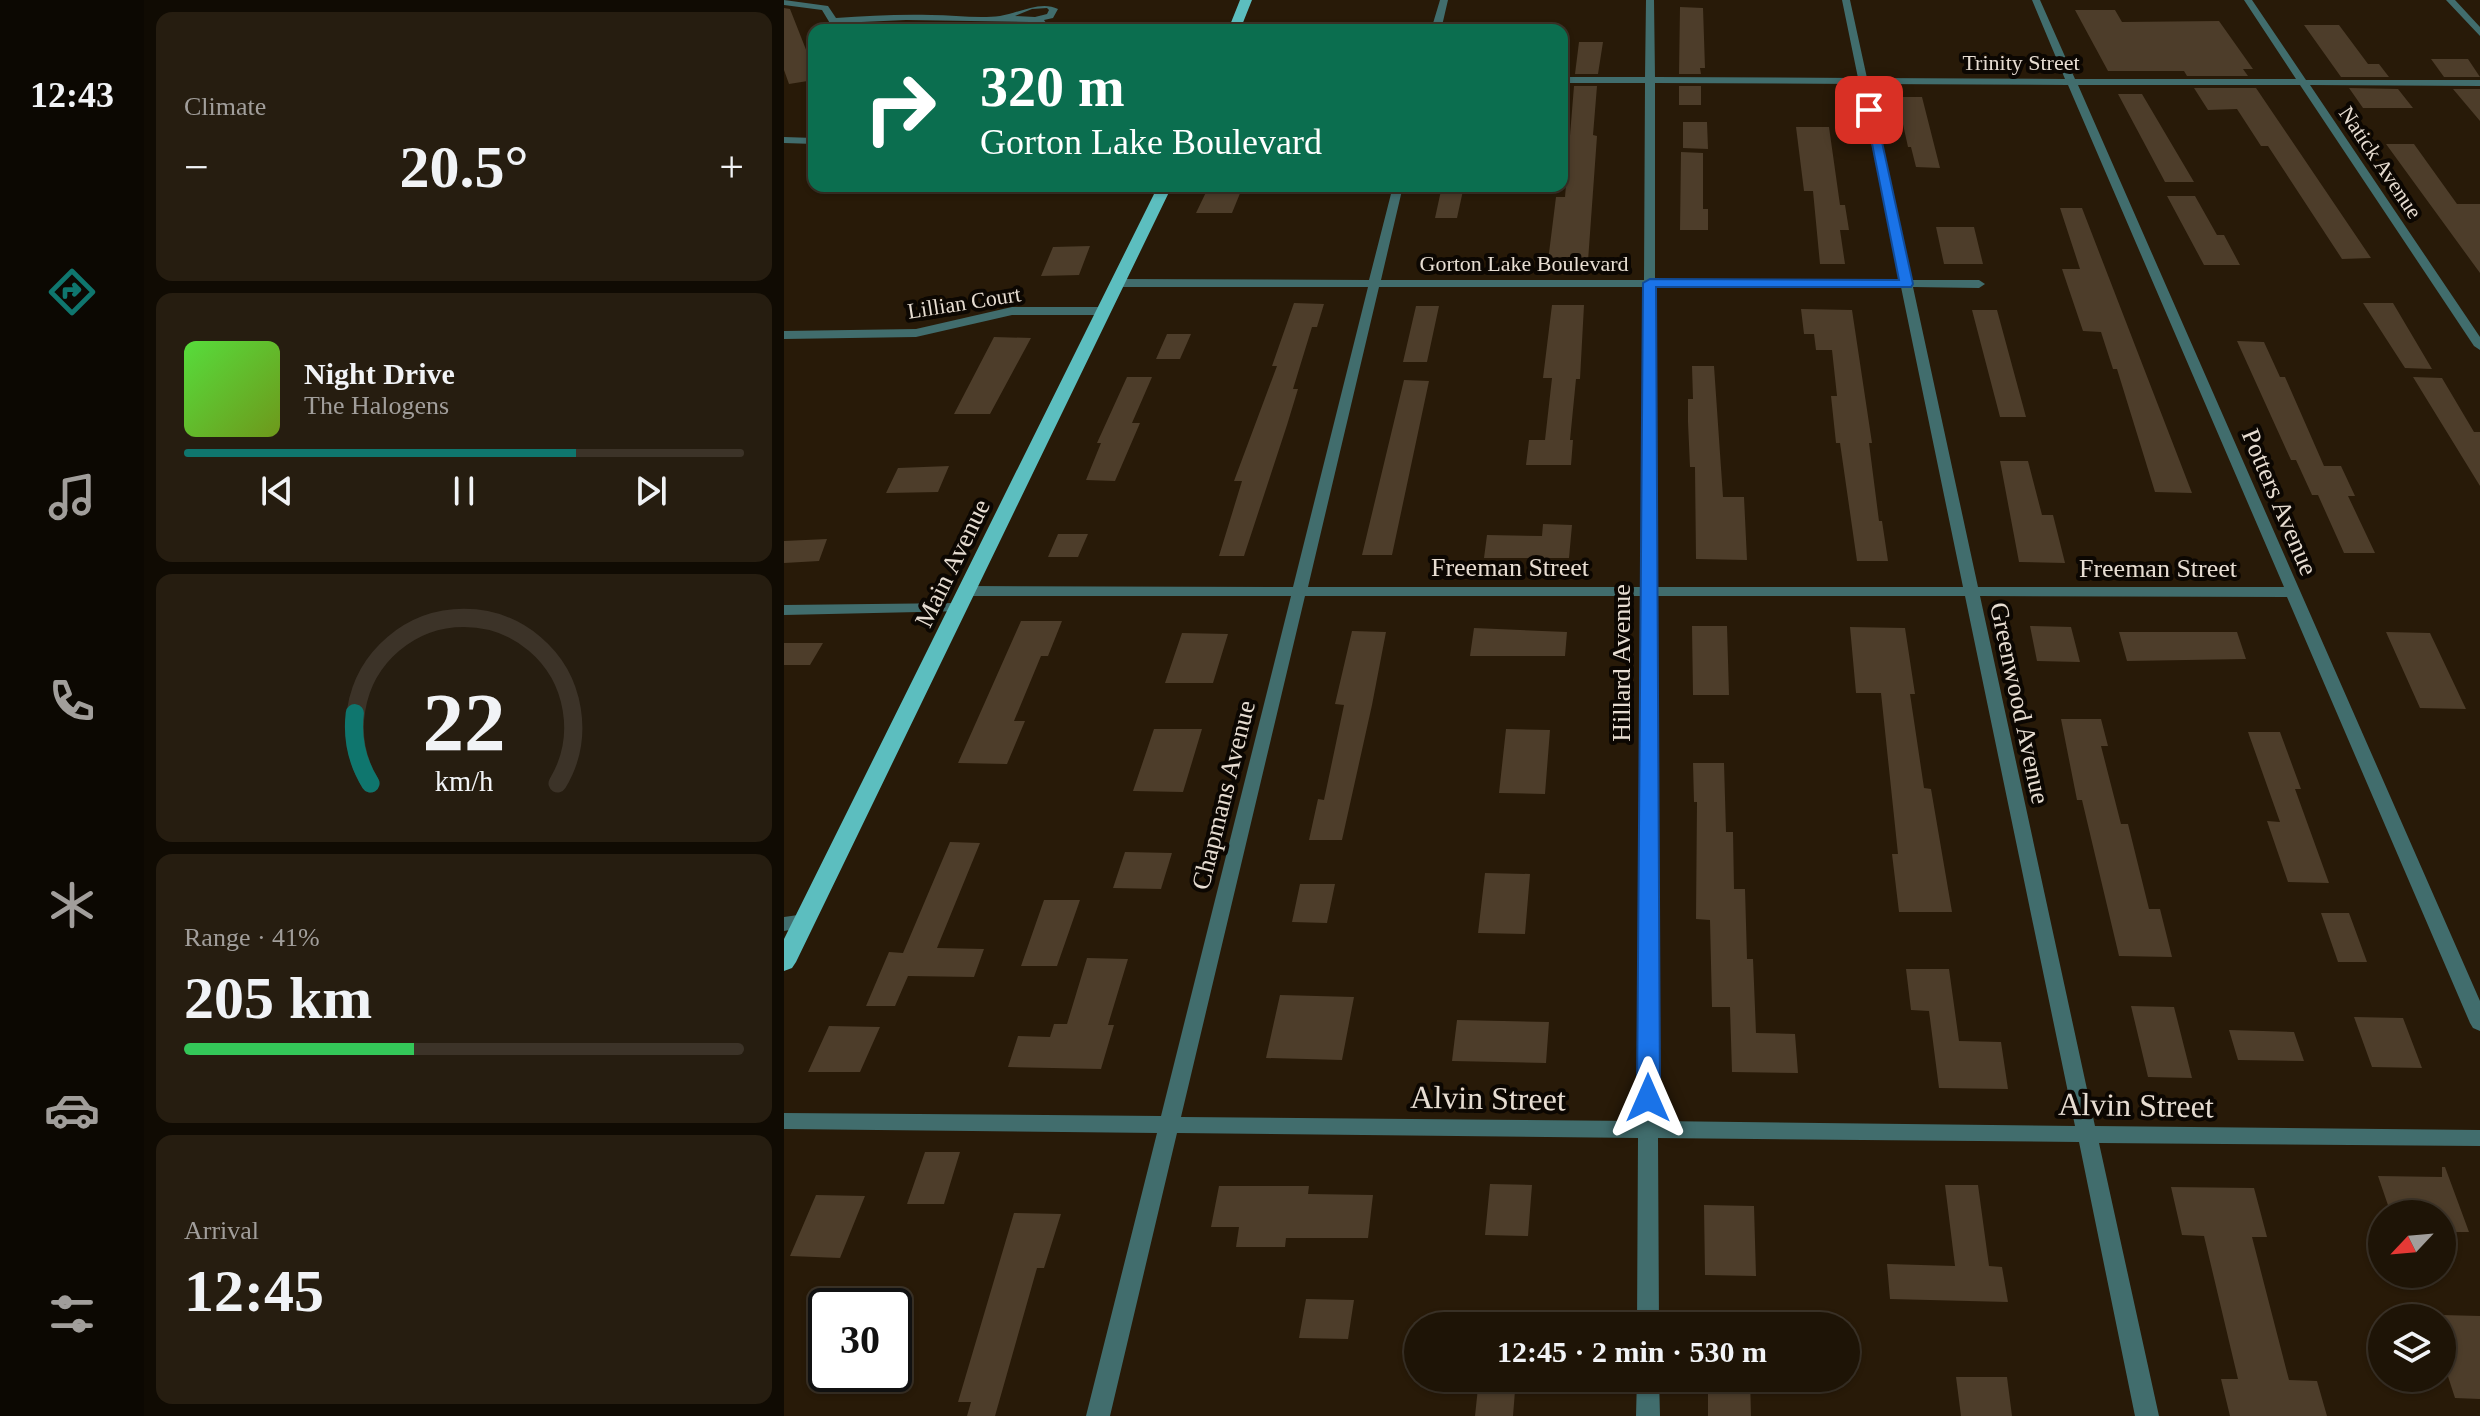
<!DOCTYPE html>
<html lang="en">
<head>
<meta charset="utf-8">
<style>
	:root { --surface:#1e1406; --page:#261d10; --text:#f1f3f6; --muted:#a19e9b; --line:#3c3328; --accent:#0f766e }
	body { margin:0; font-family:"Times New Roman",serif; background:var(--page); color:var(--text); height:100vh; display:flex; flex-direction:column; font-size:30px; white-space:nowrap }
	* { box-sizing:border-box; margin:0 }
	p { font-size:26px; color:var(--muted) }
	.icon { flex:none; width:44px; height:44px; fill:none; stroke:currentColor; stroke-width:2; stroke-linecap:round; stroke-linejoin:round }
	.map { position:relative; flex:1; overflow:hidden }
	.details { display:flex; flex-direction:column; gap:12px; padding:12px; background:#100b03; width:640px }
	.details>* { flex:none }
	.top-card { position:absolute; left:24px; top:24px; width:760px; height:168px; border-radius:16px; box-shadow:0 2px 6px #0004,0 0 0 2px var(--line); background:#0b6e4f; color:#fff; overflow:hidden }
	.needle { width:52px; rotate:244deg }
	.tools { position:absolute; left:1584px; top:1200px; display:grid; gap:16px }
	.tools a { display:grid; place-items:center; width:88px; height:88px; border-radius:50%; background:var(--surface); box-shadow:0 2px 6px #0004,0 0 0 2px var(--line); font-size:40px }
	.speed { position:absolute; left:24px; top:1288px; display:flex; gap:16px; font-size:40px; font-weight:700; text-align:center }
	.speed>* { display:grid; place-content:center; width:104px; height:104px; border-radius:50%; background:var(--surface); box-shadow:0 2px 6px #0004,0 0 0 2px var(--line); line-height:1 }
	.speed .limit { border:4px solid #111; border-radius:12px; background:#fff; color:#111 }
	.pin { position:absolute; display:grid; place-items:center; width:68px; height:68px; color:#fff; margin:-34px; border-radius:16px; box-shadow:0 4px 12px #0006 }
	.me { position:absolute; width:88px; margin:-44px; rotate:0deg; stroke-linejoin:round; filter:drop-shadow(0 0 6px #0008) }
	.turn { display:flex; align-items:center; gap:28px; height:168px; padding:0 40px; font-size:36px }
	.turn .icon { width:104px; height:104px; stroke-width:2.5 }
	.turn b { display:block; font-size:56px; line-height:68px }
	.big { font-size:60px; font-weight:600; line-height:1.1 }
	.details .tile { flex:1; display:flex; flex-direction:column; justify-content:center; gap:12px; min-width:0; padding:0 28px; border-radius:16px; background:var(--page) }
	.details .dial { align-items:center; gap:0 }
	.dial svg { height:208px; overflow:visible; fill:none; stroke:var(--line); stroke-width:7; stroke-linecap:round; text-anchor:middle }
	.dial text { fill:var(--text); stroke:none }
	.song { display:flex; align-items:center; gap:24px }
	.cover { width:96px; height:96px; border-radius:12px; background:linear-gradient(135deg,hsl(110 70% 55%),hsl(80 70% 35%)) }
	.played { height:8px; border-radius:4px; background:linear-gradient(90deg,var(--accent) 70%,var(--line) 70%) }
	.keys { display:flex; justify-content:space-around; direction:ltr }
	.heat { display:flex; justify-content:space-between; align-items:center; font-size:44px; direction:ltr }
	.charge { height:12px; border-radius:6px; background:linear-gradient(90deg,#34c759 41%,var(--line) 0) }
	.trip { position:absolute; left:620px; top:1312px; width:456px; height:80px; border-radius:40px; background:var(--surface); box-shadow:0 2px 6px #0004,0 0 0 2px var(--line); font-weight:600; line-height:80px; text-align:center }
	main { display:flex; flex:1; min-height:0 }
	.dock { display:flex; flex-direction:column; width:144px; justify-content:space-around; align-items:center; background:#0c0802; color:var(--muted) }
	.dock .icon { width:56px; height:56px }
	.dock .selected { color:var(--accent) }
	.dock b { font-size:36px; color:var(--text) }
	.map>svg:first-child { display:block }
	.building { fill:#4d3d2a }
	.lines { fill:none; stroke-linecap:round; stroke-linejoin:round }
	.minor { fill:#416d6d; fill-rule:evenodd }
	.primary { fill:#5cbebf; fill-rule:evenodd }
	.route { fill:#1a73e8; stroke:#114b97; stroke-width:2 }
	.labels { text-anchor:middle; stroke-width:8; stroke-linejoin:round; paint-order:stroke }
	.far-street-label { font-size:22px; fill:#e7ddd2; stroke:#0c0702 }
	.street-label { font-size:26px; fill:#e7ddd2; stroke:#0c0702 }
	.near-street-label { font-size:32px; fill:#e7ddd2; stroke:#0c0702 }
</style>
</head>
<body>
<main>
<nav class="dock">
<b>12:43</b>
<svg class="icon selected" aria-label="directions" viewBox="0 0 24 24"><path d="M12 3l9 9-9 9-9-9zM9 14v-3h6M13 9l2 2-2 2"/></svg>
<svg class="icon" aria-label="music" viewBox="0 0 24 24"><path d="M9 18V5l10-2v13"/><circle cx="6" cy="18" r="3"/><circle cx="16" cy="16" r="3"/></svg>
<svg class="icon" aria-label="phone" viewBox="0 0 24 24"><path d="M5 4h4l2 5-3 2q2 4 5 5l2-3 5 2v4C11 20 4 13 5 4z"/></svg>
<svg class="icon" aria-label="climate" viewBox="0 0 24 24"><path d="M12 3v18M4 7l16 10M4 17L20 7"/></svg>
<svg class="icon" aria-label="car" viewBox="0 0 24 24"><path d="M5 17H2v-5l4-1 3-4h7l3 4 3 1v5h-3M9 17h6M6 11h13"/><circle cx="7" cy="17" r="2"/><circle cx="17" cy="17" r="2"/></svg>
<svg class="icon" aria-label="filters" viewBox="0 0 24 24"><path d="M4 7h16M4 17h16"/><circle cx="9" cy="7" r="2"/><circle cx="15" cy="17" r="2"/></svg>
</nav>
<section class="details">
<div class="tile"><p>Climate</p>
<div class="heat"><a>−</a><b class="big">20.5°</b><a>+</a></div>
</div>
<div class="tile">
<div class="song"><i class="cover"></i><div><b>Night Drive</b><p>The Halogens</p></div></div>
<div class="played"></div>
<div class="keys"><svg class="icon" aria-label="previous" viewBox="0 0 24 24"><path d="M18 5L8 12l10 7zM5 5v14"/></svg><svg class="icon" aria-label="pause" viewBox="0 0 24 24"><path d="M8 5v14M16 5v14"/></svg><svg class="icon" aria-label="next" viewBox="0 0 24 24"><path d="M6 5l10 7-10 7zM19 5v14"/></svg></div>
</div>
<div class="tile dial"><svg viewBox="0 0 100 80">
<path d="M14 69A42 42 0 1 1 86 69"/>
<path d="M14 69A42 42 0 0 1 8 42" stroke="#0f766e"/>
<text x="50" y="56" font-size="32" font-weight="700">22</text>
<text x="50" y="72" font-size="11">km/h</text>
</svg></div>
<div class="tile"><p>Range · 41%</p><b class="big">205 km</b><div class="charge"></div></div>
<div class="tile"><p>Arrival</p><b class="big">12:45</b></div>
</section>
<div class="map">
<svg width="1696" height="1416" viewBox="0 0 1696 1416">
	<rect width="100%" height="100%" fill="#281a08"/>
	<!-- building -->
	<path class="building" d="M896 7 919 8 921 68H916L917 74H895Z
		M0 8 6 9 30 70V80L5 84 0 70Z
		M1291 10H1331L1338 22 1435 21 1469 69H1459L1464 76H1403L1400 71H1324Z
		M1520 25H1555L1584 64H1595L1605 77H1557Z
		M795 42H819L814 74H791Z
		M1647 59H1684L1696 77H1660Z
		M790 86H813L809 135 813 136 804 261H764L772 197H781Z
		M895 86H917V105H895Z
		M1410 88H1472L1587 258 1558 259 1484 146H1477L1453 109 1424 110Z
		M1565 88 1614 89 1629 108H1579Z
		M1669 89H1696V121Z
		M1334 94H1358L1410 182H1381Z
		M1113 97H1138L1156 168 1132 167 1127 147H1124Z
		M899 122H923L924 149 899 148Z
		M1012 127H1045L1056 205H1061L1065 230H1056L1061 264H1036L1029 191H1020Z
		M1602 144H1630L1673 204H1696V273Z
		M897 152 919 153V209H924V230H896Z
		M425 186H459L448 213H412Z
		M658 186H680L673 218H651Z
		M1383 196H1411L1433 235H1440L1456 265H1420Z
		M1276 208H1298L1408 493 1371 492 1333 369H1329L1317 332 1299 331 1278 269H1296Z
		M1152 227H1190L1199 264H1160Z
		M306 246 295 275 257 276 269 247Z
		M510 303 540 304 533 327H528L509 389H514L503 425 460 556H435L458 481H450L493 366H488Z
		M1579 303H1609L1648 369 1621 368Z
		M768 305H800L796 379H792L786 440H789L787 465H742L745 440H761L768 378H759Z
		M632 306H655L643 362H619Z
		M1017 309 1068 310 1088 443H1085L1095 521H1098L1104 561H1073L1056 443H1052L1047 396H1053L1048 350H1032L1030 334H1020Z
		M1188 310H1213L1242 417H1216Z
		M383 334H407L396 359H372Z
		M210 337 247 338 206 414H170Z
		M1453 341 1480 342 1496 377H1501L1540 466H1557L1571 496H1564L1591 553H1560L1534 495H1528L1512 460H1507Z
		M908 366H930L939 497H960L963 560 912 559 911 467H906L904 422V399H909Z
		M343 377H368L348 423H356L331 481 302 480 317 443H313Z
		M1629 377 1658 378 1690 432H1696V486Z
		M620 380 645 381 608 555H578Z
		M1216 461H1244L1258 515H1269L1281 563 1235 562Z
		M165 466 154 492 102 493 114 468Z
		M759 524 788 525 785 558H700L703 535 758 536Z
		M274 534H304L294 557H264Z
		M43 539 35 561 0 563V541Z
		M237 621H278L264 656H257L230 721H241L223 764 174 763Z
		M908 626H943L945 695H909Z
		M1246 626 1287 627 1296 662 1253 661Z
		M1066 627 1121 628 1131 694H1126L1140 788 1147 789 1168 912H1115L1108 854H1114L1097 693H1072Z
		M690 628 783 632 781 656H686Z
		M568 631 602 632 588 705 558 840H525L534 799 540 800 560 705 551 704Z
		M1335 632H1453L1462 659 1343 661Z
		M1602 632 1646 633 1682 709 1636 708Z
		M398 633 444 634 429 683H381Z
		M0 643H39L26 665H0Z
		M1277 719H1317L1324 746H1317L1337 824H1344L1365 909H1376L1388 957 1335 956 1298 800H1293Z
		M370 729H418L399 792 349 791Z
		M722 729 766 730 761 794 715 793Z
		M1464 732H1496L1517 789H1511L1545 883 1504 882 1483 821 1496 822Z
		M909 763H940L942 832H949L950 889H961L963 959H969L972 1033 1011 1034 1014 1073 948 1072 946 1007H928L926 920 912 919 913 802H910Z
		M166 842 196 843 153 948 200 949 190 977 124 976 111 1006H82L105 952 119 953Z
		M341 852 388 853 377 889 329 888Z
		M701 873 746 874 741 934 694 933Z
		M516 884H551L543 923 508 922Z
		M260 900H296L273 966H237Z
		M1537 913H1565L1583 962H1554Z
		M303 958 344 959 324 1025H330L317 1069 224 1067 234 1036 266 1037 270 1024H283Z
		M1122 969H1165L1175 1041 1217 1042 1224 1089 1155 1088 1145 1011 1127 1010Z
		M496 995 570 997 558 1060 482 1058Z
		M1347 1006 1390 1007 1408 1078 1364 1077Z
		M1570 1017 1619 1018 1638 1068 1588 1067Z
		M673 1020 765 1022 762 1063 668 1061Z
		M45 1026 96 1027 76 1072H24Z
		M1445 1030 1510 1032 1520 1061 1454 1060Z
		M141 1152H176L160 1204H123Z
		M1658 1167H1661L1685 1232H1658V1214H1607L1594 1176 1658 1177Z
		M706 1184 748 1185 744 1236 701 1235Z
		M1161 1185H1194L1205 1266 1218 1267 1224 1302 1106 1299 1103 1264 1171 1266Z
		M435 1186H525L524 1194 589 1195 584 1238H502L501 1247H452L455 1227H427Z
		M1387 1187 1470 1188 1483 1237H1468L1505 1380 1533 1381 1543 1416H1446L1437 1379H1454L1420 1236 1398 1235Z
		M32 1195 81 1196 56 1258 6 1256Z
		M920 1205 970 1206 972 1276 921 1275Z
		M230 1213 277 1214 260 1268H253L211 1416H183L187 1402H174Z
		M522 1299 570 1300 564 1339 515 1338Z
		M1658 1315 1696 1316V1399L1671 1398 1658 1358Z
		M1172 1377H1223L1228 1416H1177Z
		M695 1378H732L729 1416H691Z
		M924 1378H966L967 1416H924Z"/>
	<g class="lines">
		<!-- minor -->
		<path class="minor" d="M0 0 44 6 52 18C83 16 115 14 147 15 169 15 195 19 216 16 235 13 257 0 274 9L269 18 260 20 267 30H257L254 24 246 22 122 20 55 23 58 30H50L38 10 0 5ZM263 8 265 10 263 14 251 17 231 16 248 9Z
			M656 0H664L657 30H647Z
			M862 0H870L871 77 1074 78 1058 0H1066L1083 78 1281 79 1248 0H1256L1291 79H1512L1460 0H1468L1522 80H1696V86L1526 85 1696 337V350L1690 346 1516 85H1294L1696 1001V1031L1689 1028 1686 1023 1503 597 1196 596 1311 1126 1696 1130V1146L1315 1143 1375 1416H1351L1295 1142 874 1138 875 1326H853L854 1138 393 1133 326 1416H302L373 1133 0 1129V1113L377 1116 507 596H183L176 591 183 586 509 587 584 287H334L328 283 334 279 585 280 609 186H619L597 280H860L861 83H778V77H861ZM871 83 1075 84 1116 280H871ZM1085 84 1284 85 1500 587H1194L1129 287 1195 288 1201 284 1195 280H1127ZM595 287H860L858 587H524ZM871 287H1117L1179 587H873ZM521 596H858L854 1121 397 1117ZM873 596H1181L1291 1126 874 1121Z
			M1662 0H1671L1696 27V36Z
			M0 137 30 138V144L0 143Z
			M228 307H319L325 311 319 315H228L132 337 0 339V331L132 329Z
			M175 603 180 605 182 608 180 611 0 615V605Z
			M21 914 27 916 30 921 27 926 0 931V917Z
			M853 1378H875L876 1416H852Z"/>
		<!-- primary -->
		<path class="primary" d="M456 0H468L456 30H444Z
			M374 186H388L12 962 8 968 0 971V939Z"/>
	</g>
	<!-- route -->
	<path class="route" d="M1081 108 1091 110 1129 284 1127 287H872L876 1098 872 1105 864 1107 856 1105 853 1098 859 283 866 279 1115 280Z"/>
	<g class="labels">
		<!-- far-street labels -->
		<g class="far-street-label">
			<text x="1237" y="70">Trinity Street</text>
			<text transform="translate(1597 162) rotate(56)" y="8">Natick Avenue</text>
			<text x="740" y="271">Gorton Lake Boulevard</text>
			<text transform="translate(180 302) rotate(-9)" y="8">Lillian Court</text>
		</g>
		<!-- street labels -->
		<g class="street-label">
			<text transform="translate(1496 502) rotate(67)" y="9">Potters Avenue</text>
			<text transform="translate(168 563) rotate(-64)" y="9">Main Avenue</text>
			<text x="726" y="576">Freeman Street</text>
			<text x="1374" y="577">Freeman Street</text>
			<text transform="translate(837 663) rotate(-90)" y="9">Hillard Avenue</text>
			<text transform="translate(1236 703) rotate(78)" y="9">Greenwood Avenue</text>
			<text transform="translate(439 795) rotate(-76)" y="9">Chapmans Avenue</text>
		</g>
		<!-- near-street labels -->
		<g class="near-street-label">
			<text transform="translate(704 1098) rotate(1)" y="11">Alvin Street</text>
			<text transform="translate(1352 1105) rotate(1)" y="11">Alvin Street</text>
		</g>
	</g>
</svg>
<div class="tools">
<a><svg class="needle" viewBox="-14 -14 28 28"><path d="M0-13l5 13h-10z" fill="#e53935"/><path d="M0 13l5-13h-10z" fill="#a19e9b"/></svg></a>
<a><svg class="icon" aria-label="layers" viewBox="0 0 24 24"><path d="M12 4l9 5-9 5-9-5zM3 14l9 5 9-5"/></svg></a>
</div>
<div class="speed"><div class="limit">30</div></div>
<div class="pin" style="left:1085px;top:110px;background:#d93025"><svg class="icon" aria-label="arrive" viewBox="0 0 24 24"><path d="M6 21V4h12l-3 4 3 4H6"/></svg></div>
<svg class="me" style="left:864px;top:1098px" viewBox="-20 -20 40 40"><path d="M0-17L14 15 0 8-14 15z" fill="#1a73e8" stroke="#fff" stroke-width="4"/></svg>
<div class="trip">12:45 · 2 min · 530 m</div>
<div class="top-card">
<div class="turn"><svg class="icon" aria-label="right" viewBox="0 0 24 24"><path d="M7 20v-9h11M14 6l5 5-5 5"/></svg><div><b>320 m</b>Gorton Lake Boulevard</div></div>
</div>
</div>
</main>
</body>
</html>
